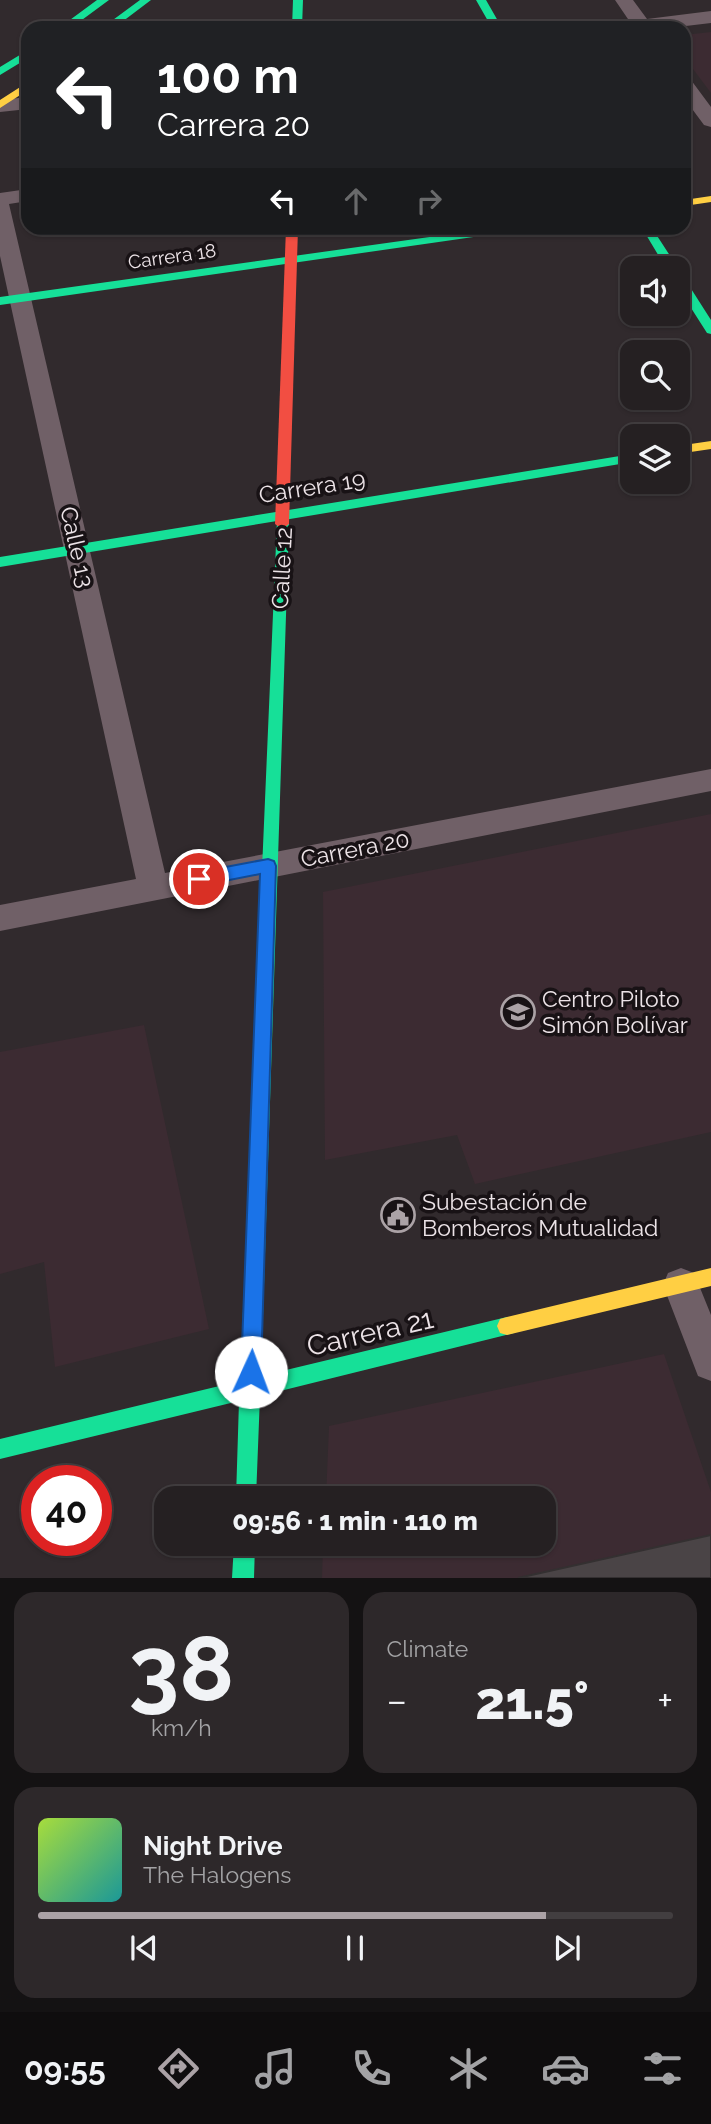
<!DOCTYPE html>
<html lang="en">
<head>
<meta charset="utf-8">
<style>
	:root { --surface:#252022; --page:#2d282a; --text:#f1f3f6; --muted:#a3a3a5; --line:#423e40; --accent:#aba2a6 }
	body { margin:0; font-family:Raleway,sans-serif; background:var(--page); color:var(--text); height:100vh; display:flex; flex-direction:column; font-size:26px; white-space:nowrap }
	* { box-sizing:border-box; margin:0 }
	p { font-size:23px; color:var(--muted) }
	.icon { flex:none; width:38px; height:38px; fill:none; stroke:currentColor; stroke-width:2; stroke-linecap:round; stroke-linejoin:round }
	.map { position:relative; height:1578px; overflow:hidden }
	.sheet { display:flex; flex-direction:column; gap:14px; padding:14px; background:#141213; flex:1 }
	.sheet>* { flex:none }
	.banner { position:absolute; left:21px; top:21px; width:670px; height:214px; border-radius:21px; box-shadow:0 2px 5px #0004,0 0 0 2px var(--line); background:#202124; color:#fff; overflow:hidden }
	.fabs { position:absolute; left:620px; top:256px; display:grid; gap:14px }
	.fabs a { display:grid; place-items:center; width:70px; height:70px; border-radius:14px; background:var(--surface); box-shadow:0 2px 5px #0004,0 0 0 2px var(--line); font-size:35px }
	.speed { position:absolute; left:21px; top:1465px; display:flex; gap:14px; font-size:35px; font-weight:700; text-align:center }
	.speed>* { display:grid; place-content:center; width:91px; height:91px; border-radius:50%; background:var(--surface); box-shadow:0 2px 5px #0004,0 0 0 2px var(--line); line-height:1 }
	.speed .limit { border:10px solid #d22; background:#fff; color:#111 }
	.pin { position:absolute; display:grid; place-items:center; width:60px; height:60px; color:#fff; margin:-30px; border:4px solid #fff; border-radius:50%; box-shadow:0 2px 7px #0007 }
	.me { position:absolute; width:77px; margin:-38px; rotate:2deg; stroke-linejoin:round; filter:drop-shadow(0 0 5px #0008) }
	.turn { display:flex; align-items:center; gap:24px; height:147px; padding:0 21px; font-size:32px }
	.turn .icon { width:91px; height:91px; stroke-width:2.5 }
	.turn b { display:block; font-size:49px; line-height:60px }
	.lanes { display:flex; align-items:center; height:66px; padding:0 21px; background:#0003; justify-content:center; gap:35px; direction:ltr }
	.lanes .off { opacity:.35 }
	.big { font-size:52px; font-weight:800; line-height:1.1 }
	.sheet .tile { flex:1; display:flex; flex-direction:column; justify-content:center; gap:10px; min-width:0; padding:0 24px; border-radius:21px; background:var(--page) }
	.sheet .dial { align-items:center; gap:0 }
	.dial b { font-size:91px; line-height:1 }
	.song { display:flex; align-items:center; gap:21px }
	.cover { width:84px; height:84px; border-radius:10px; background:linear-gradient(135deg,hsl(80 70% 55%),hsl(180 70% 35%)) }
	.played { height:7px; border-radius:4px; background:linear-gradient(90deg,var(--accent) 80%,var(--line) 80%) }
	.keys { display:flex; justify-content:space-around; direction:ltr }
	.heat { display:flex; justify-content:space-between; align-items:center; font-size:38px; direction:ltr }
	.sheet .tiles { flex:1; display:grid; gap:14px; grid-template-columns:1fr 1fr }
	.tile:last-child { grid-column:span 2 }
	.trip { position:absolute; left:154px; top:1486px; width:402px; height:70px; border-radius:21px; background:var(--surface); box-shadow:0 2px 5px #0004,0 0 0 2px var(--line); font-weight:800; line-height:70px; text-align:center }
	.dock { display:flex; height:112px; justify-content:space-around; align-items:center; background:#0f0d0e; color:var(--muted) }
	.dock .icon { width:49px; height:49px }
	.dock .selected { color:var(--accent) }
	.dock b { font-size:32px; color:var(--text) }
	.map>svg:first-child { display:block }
	.built { fill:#3c2b32 }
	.building { fill:#4a4446; stroke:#343031; stroke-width:2 }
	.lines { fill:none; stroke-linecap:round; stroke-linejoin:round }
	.street { fill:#706067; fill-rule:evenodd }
	.fast { fill:#16e098; fill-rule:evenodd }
	.slow { fill:#ffcf43; fill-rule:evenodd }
	.jam { fill:#f24e42; fill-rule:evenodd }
	.route { fill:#1a73e8; stroke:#114b97; stroke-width:2 }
	.labels { text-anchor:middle; stroke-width:7; stroke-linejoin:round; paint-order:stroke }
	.far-street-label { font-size:19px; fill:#ece3e7; stroke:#181215 }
	.street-label { font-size:23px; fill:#ece3e7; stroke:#181215 }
	.poi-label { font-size:23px; fill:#ece3e7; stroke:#181215; text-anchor:start }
	.near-street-label { font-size:28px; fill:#ece3e7; stroke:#181215 }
</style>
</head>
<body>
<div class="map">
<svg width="711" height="1578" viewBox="0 0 711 1578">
	<rect width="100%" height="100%" fill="#312a2d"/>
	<!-- built -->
	<path class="built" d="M711 32V93L684 57V35Z
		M711 814V1132L475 1184 457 1135 325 1160 323 892Z
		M144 1025 209 1329 55 1367 44 1262 0 1274V1052Z
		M664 1354 711 1492V1578H322L323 1544H544V1498H326L329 1426Z"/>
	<!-- building -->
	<path class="building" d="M711 1535V1578H518Z"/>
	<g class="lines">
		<!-- street -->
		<path class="street" d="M615 0H633L647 19 711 11V23L669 28H614L617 24 630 22Z
			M684 78 691 80 711 107V127L704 125 684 98Z
			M28 97V109L0 112V100Z
			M28 189V201L9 204 165 873 711 769V791L0 931V905L136 879 0 256V193Z
			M681 1268 694 1273 711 1315V1381L698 1376 663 1285 668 1273Z"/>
		<!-- fast -->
		<path class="fast" d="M97 0H109L71 28H59Z
			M140 0H151L114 28H102Z
			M293 0H303L302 28H292Z
			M476 0H486L502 28H492Z
			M28 50V58L0 75V67Z
			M494 228H521L515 231 0 305V297Z
			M642 228H652L678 268 677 269 666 268Z
			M677 272 681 273 711 320V334L707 333 677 286Z
			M632 454V462L284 520 289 524 261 1376 507 1317 514 1319 517 1326 514 1333 260 1396 256 1498H236L239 1401 0 1459V1439L240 1381 277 521 0 567V557Z
			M234 1544H255L254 1578H232Z"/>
		<!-- slow -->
		<path class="slow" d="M28 82V90L0 108V100Z
			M711 196V202L684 206V200Z
			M711 441V449L677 454V446Z
			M711 1268V1286L507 1335 500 1333 497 1326 500 1319 507 1317Z"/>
		<!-- jam -->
		<path class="jam" d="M286 228H298L289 524 282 529 275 524Z"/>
	</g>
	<!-- route -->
	<path class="route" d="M268 859 274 861 276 866 261 1372 258 1379 251 1382 244 1379 241 1372 260 874 199 886 193 884 191 879 193 874 199 872Z"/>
	<!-- icons -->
	<defs>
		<g id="school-ring" transform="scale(1.75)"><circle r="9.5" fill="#181215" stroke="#aba2a6" stroke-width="1.5"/><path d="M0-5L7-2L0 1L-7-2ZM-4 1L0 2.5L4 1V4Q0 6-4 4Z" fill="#aba2a6"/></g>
		<g id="civic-ring" transform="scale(1.75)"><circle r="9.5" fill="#181215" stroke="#aba2a6" stroke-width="1.5"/><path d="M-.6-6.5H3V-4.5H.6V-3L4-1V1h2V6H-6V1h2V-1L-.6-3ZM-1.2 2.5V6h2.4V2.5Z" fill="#aba2a6"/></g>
	</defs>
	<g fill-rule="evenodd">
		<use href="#school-ring" x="518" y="1012"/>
		<use href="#civic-ring" x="398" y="1215"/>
	</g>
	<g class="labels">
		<!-- far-street labels -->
		<g class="far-street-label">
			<text transform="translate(172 256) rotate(-8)" y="7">Carrera 18</text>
		</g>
		<!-- street labels -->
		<g class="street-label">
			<text transform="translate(312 487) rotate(-9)" y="8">Carrera 19</text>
			<text transform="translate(77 547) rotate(77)" y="8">Calle 13</text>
			<text transform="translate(282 568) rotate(-87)" y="8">Calle 12</text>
			<text transform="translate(355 849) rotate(-11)" y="8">Carrera 20</text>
		</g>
		<!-- poi labels -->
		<g class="poi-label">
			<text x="542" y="1007">Centro Piloto<tspan x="542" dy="26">Simón Bolívar</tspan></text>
			<text x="422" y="1210">Subestación de<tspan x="422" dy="26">Bomberos Mutualidad</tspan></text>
		</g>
		<!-- near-street labels -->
		<g class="near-street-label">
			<text transform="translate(370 1332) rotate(-13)" y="10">Carrera 21</text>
		</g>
	</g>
</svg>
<div class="fabs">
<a><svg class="icon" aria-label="sound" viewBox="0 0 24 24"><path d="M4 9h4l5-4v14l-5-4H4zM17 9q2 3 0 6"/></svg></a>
<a><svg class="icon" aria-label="search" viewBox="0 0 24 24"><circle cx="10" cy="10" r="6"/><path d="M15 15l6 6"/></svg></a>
<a><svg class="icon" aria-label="layers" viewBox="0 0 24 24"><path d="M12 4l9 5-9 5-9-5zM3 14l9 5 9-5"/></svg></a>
</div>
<div class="speed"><div class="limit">40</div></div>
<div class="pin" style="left:199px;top:879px;background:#d93025"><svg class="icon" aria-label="arrive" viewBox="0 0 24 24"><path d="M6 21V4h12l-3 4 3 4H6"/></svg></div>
<svg class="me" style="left:251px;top:1372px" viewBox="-20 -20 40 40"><circle r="19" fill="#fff"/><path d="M0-13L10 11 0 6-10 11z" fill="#1a73e8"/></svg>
<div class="trip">09:56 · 1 min · 110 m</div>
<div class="banner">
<div class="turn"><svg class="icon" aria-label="left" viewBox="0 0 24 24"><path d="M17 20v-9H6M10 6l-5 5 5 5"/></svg><div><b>100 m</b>Carrera 20</div></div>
<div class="lanes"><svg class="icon" aria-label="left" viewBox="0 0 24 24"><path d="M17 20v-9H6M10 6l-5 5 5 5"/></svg><svg class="icon off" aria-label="ahead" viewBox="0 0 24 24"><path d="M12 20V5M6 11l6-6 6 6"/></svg><svg class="icon off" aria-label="right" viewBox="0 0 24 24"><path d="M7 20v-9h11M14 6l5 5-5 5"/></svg></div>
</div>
</div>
<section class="sheet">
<div class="tiles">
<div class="tile dial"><b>38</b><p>km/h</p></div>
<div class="tile"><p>Climate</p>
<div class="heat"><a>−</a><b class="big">21.5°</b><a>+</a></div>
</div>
<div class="tile">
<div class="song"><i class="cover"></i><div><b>Night Drive</b><p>The Halogens</p></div></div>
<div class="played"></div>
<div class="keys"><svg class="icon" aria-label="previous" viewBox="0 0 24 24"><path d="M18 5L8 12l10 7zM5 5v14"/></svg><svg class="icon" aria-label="pause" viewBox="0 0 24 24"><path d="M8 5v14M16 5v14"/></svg><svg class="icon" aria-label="next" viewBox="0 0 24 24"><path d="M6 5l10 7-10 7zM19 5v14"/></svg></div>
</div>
</div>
</section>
<nav class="dock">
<b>09:55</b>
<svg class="icon selected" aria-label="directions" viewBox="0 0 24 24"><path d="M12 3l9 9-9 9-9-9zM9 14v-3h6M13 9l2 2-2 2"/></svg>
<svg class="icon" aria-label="music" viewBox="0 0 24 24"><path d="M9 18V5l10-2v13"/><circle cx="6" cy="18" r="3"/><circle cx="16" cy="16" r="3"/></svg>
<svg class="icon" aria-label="phone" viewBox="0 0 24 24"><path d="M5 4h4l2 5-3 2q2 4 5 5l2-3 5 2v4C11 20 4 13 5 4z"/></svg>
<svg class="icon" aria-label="climate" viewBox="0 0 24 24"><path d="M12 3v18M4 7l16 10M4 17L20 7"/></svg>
<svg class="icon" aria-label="car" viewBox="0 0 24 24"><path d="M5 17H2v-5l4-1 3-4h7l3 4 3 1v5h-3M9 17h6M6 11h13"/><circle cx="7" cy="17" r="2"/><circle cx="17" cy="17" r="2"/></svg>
<svg class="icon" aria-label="filters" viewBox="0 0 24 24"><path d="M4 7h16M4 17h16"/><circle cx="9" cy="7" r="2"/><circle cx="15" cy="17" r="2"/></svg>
</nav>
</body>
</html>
